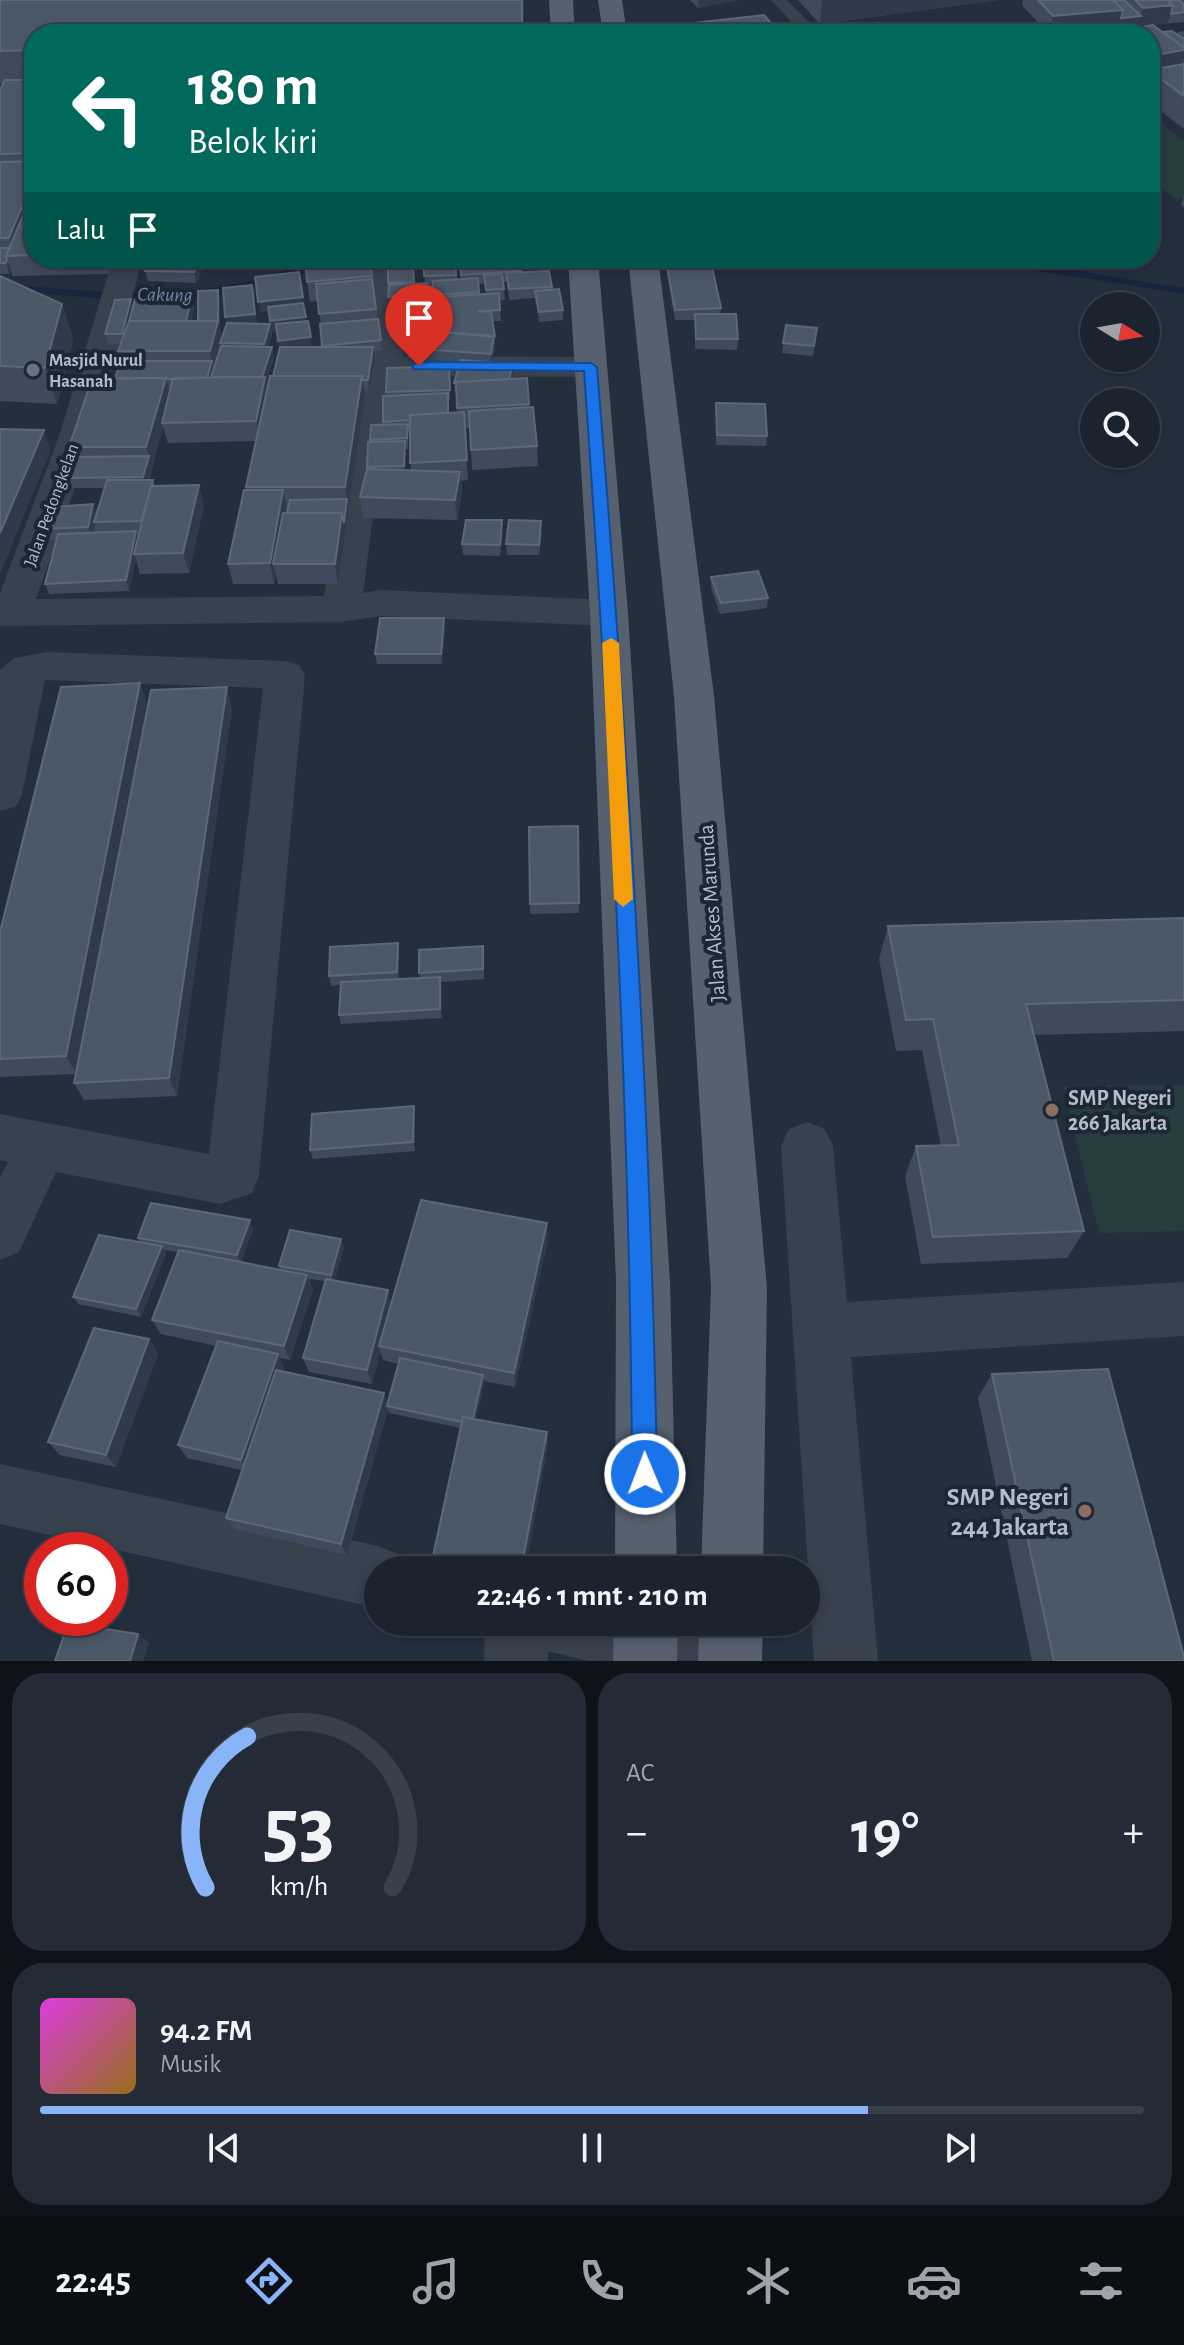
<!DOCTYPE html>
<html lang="id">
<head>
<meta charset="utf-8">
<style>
	:root { --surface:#1b232e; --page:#242b36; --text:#f1f3f6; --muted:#a0a4aa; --line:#39404a; --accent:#8ab4f8 }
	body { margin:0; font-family:"Alegreya Sans",sans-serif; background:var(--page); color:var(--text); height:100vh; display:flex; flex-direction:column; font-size:30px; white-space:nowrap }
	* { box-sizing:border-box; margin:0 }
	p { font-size:26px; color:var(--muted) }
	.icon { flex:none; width:44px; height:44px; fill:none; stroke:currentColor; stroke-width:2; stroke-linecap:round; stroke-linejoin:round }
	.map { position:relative; height:1661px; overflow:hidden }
	.side { display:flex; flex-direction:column; gap:12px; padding:12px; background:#0f1319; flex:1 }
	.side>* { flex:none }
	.top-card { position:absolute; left:24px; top:24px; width:1136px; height:244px; border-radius:32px; box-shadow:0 4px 12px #0003,0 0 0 2px var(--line); background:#00695c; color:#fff; overflow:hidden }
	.needle { width:52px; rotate:101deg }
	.tools { position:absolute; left:1080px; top:292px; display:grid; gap:16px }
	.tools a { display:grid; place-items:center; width:80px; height:80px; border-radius:50%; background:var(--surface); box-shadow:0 4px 12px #0003,0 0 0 2px var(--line); font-size:40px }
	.speed { position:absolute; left:24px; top:1532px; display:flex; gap:16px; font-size:40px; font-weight:700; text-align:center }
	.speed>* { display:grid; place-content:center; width:104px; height:104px; border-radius:50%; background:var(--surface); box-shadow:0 4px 12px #0003,0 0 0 2px var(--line); line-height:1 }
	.speed .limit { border:12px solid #d22; background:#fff; color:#111 }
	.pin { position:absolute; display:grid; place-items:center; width:68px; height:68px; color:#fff; margin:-82px -34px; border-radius:50% 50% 50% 0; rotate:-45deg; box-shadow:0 0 8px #0007 }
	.pin .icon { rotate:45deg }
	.me { position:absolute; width:88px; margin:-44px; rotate:359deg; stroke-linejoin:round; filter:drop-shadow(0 0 6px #0008) }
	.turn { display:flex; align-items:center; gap:28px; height:168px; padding:0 32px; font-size:36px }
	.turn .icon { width:104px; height:104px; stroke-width:2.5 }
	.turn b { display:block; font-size:56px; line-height:68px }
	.then { display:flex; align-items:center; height:76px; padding:0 32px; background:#0003; gap:16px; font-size:30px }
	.big { font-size:60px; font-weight:700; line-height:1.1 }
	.side .tile { flex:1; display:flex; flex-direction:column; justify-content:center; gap:12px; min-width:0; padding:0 28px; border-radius:32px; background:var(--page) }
	.side .dial { align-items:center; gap:0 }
	.dial svg { height:208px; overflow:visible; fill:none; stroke:var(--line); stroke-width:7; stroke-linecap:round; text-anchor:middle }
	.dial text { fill:var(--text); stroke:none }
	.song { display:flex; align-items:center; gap:24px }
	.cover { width:96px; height:96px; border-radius:12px; background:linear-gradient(135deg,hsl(300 70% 55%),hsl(40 70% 35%)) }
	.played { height:8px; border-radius:4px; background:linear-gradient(90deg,var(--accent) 75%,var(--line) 75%) }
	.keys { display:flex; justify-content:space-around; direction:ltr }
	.heat { display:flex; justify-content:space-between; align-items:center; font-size:44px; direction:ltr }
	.side .tiles { flex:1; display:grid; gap:12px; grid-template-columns:1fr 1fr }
	.tile:last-child { grid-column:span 2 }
	.trip { position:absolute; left:364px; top:1556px; width:456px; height:80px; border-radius:40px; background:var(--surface); box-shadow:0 4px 12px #0003,0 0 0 2px var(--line); font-weight:700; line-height:80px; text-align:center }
	.tabs { display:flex; height:128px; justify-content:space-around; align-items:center; background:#0b0e12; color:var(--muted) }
	.tabs .icon { width:56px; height:56px }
	.tabs .on { color:var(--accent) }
	.tabs b { font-size:36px; color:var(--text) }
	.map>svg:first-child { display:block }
	.green { fill:#263c3f }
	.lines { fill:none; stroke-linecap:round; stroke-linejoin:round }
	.stream { fill:#17263c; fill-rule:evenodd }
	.lane { fill:#38414e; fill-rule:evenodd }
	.street { fill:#38414e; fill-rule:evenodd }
	.primary { fill:#56606e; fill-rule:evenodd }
	.wall { fill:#3f4b5c; fill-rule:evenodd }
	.shaded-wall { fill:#2f3b4b }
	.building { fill:#4b5868; stroke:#5c6777; stroke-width:2 }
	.route { fill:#1a73e8; stroke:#114b97; stroke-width:2 }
	.slow { fill:#f59e0b }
	.worship-dot { fill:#6b7280; stroke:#1d2633; stroke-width:3 }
	.education-dot { fill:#8d6e63; stroke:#1d2633; stroke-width:3 }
	.labels { text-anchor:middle; stroke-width:8; stroke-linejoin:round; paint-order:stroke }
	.far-poi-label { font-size:18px; font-weight:bold; fill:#b4bcc9; stroke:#1d2633; text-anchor:start }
	.far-street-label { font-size:18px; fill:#b4bcc9; stroke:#1d2633 }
	.far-water-label { font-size:20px; font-style:italic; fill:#6d86a8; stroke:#1d2633 }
	.street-label { font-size:22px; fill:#b4bcc9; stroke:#1d2633 }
	.poi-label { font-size:22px; font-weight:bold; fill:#b4bcc9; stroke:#1d2633; text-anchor:start }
	.near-poi-label { font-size:26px; font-weight:bold; fill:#b4bcc9; stroke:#1d2633; text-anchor:end }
</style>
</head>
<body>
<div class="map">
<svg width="1184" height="1661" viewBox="0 0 1184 1661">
	<rect width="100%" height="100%" fill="#242f3e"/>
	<!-- green -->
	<path class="green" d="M1164 126 1184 141V197L1176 199 1150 179V128Z
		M1184 1085V1231L1099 1233 1063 1086Z"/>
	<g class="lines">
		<!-- stream -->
		<path class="stream" d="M315 258H329C315 270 292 277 274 283 185 309 91 299 0 289V283C107 294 216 305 315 258Z
			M971 258H997L1184 288V294L976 261Z"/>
		<!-- lane -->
		<path class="lane" d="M771 0H787L813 26V32H801Z"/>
		<!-- street -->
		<path class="street" d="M113 258H143L93 436 36 599 324 596 356 405 292 400 287 393 292 386 304 383 361 385 374 366 363 258H393L405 356 591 357 603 360 607 367 603 374 591 377 400 376 389 394 363 593 380 590 609 600 623 604 628 613 623 622 609 626 380 616 341 622 0 626V593L59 436Z
			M47 652 285 661 299 665 305 675 259 1176 252 1193 220 1204 56 1172 19 1252 0 1260V1177L8 1162 0 1160V1114L209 1154 263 688 45 680 22 795 15 807 0 811V670L14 658Z
			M807 1122 825 1129 833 1146 847 1302 1184 1282V1336L851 1357 878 1661H814L781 1146 789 1129Z
			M0 1464 378 1546 400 1555 406 1570H378V1608L0 1524Z
			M485 1622H702L753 1637 762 1660 588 1661 548 1651V1661H484Z"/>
		<!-- primary -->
		<path class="primary" d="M549 0H573L575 34H551Z
			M598 0H622L627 34H603Z
			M568 258H598L628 613 670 1282 677 1570H615L616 1282 590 613Z
			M628 258H658L714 696 767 1288 763 1570H701L711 1288 674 696Z
			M614 1622H678L677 1661H613Z
			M699 1622H763L762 1661H698Z"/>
	</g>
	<!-- wall -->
	<path class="wall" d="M0 0H524L523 34H34V258H115L110 274 12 276 11 270 9 274H0V89L3 84H0Z
		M690 0H738L698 8Z
		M798 0H998L820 24Z
		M1023 0H1184V22L1049 34 1022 5Z
		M685 24 777 31 810 32 811 27 844 34H684Z
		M1116 31 1163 32 1178 35V32L1184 31V129L1150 103V34H1115Z
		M1184 194V207L1181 205Z
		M151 258H202L204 265 196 283 148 281 145 271Z
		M370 258 382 351H374L375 357 369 391H364L365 396 338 584H278L276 575 274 584H233L228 564 246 490V487L256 441 168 443 163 427 149 480H153L155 486 204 505 189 573 140 574 136 559 129 591 49 594 45 584 57 539 50 540 47 529 93 504 96 514 104 488H69L65 478 72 457 69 447 115 378 121 361 118 351 121 344H108L105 334 133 306 194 308 191 321H198L220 300V328L222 337 252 285 257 324H270L268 311 260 312 299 272 306 321 312 347H323L318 301 310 302 307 282ZM277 331 280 348 273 376 267 388 266 382 274 357 268 347 272 335V332Z
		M384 258H518L521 273 552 287V290L563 310V320L539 322 535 298 509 300 507 282H503L505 300H499L501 321H493L495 346 492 362 514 374 512 378H527L529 408 537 446 538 466 472 470 470 428H465L468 480 461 481 462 492 457 520 363 518 360 497 367 469 371 425 383 424V396L387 395 386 392 450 376V400H448L449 413 457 412 456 393H455L454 383 460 362 408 358 406 348 415 330V325L395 326 393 307H390L388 270H386ZM456 266H459L461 279H457ZM424 268 425 284H414L413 269ZM485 283 486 294H480L479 284ZM433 286V296H428L427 287ZM435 305H439V315H436ZM408 431H410L411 470H405V449H408Z
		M665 258H696L721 308 720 314 738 339 737 350 695 349V320H675L666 270Z
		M0 276 62 304 73 339 57 404 0 401Z
		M786 325 817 328 813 356 782 353Z
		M716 403 767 436 766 446 716 445Z
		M502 520 503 531 500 556 463 555 462 544Z
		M542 532 539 555H507L506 544Z
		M711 577 768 598 767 608 720 614 711 587Z
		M444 618 445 629 442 664H377L375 654Z
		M147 704 76 1074 0 1077V932Z
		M232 708 177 1096 84 1100 74 1083Z
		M578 826 579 913 530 914V904Z
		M1184 918V1031L1034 1035 1084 1231 1067 1258 921 1264 905 1176 916 1146H941L922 1050 896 1051 879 959 888 926Z
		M399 952V979L420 978 419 973 484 955V979L441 982 442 1018 341 1024 339 1015 340 985 331 986 329 976Z
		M415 1115V1151L313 1159 310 1150Z
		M253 1229 241 1262 280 1269 279 1266 341 1239 344 1247 334 1281 391 1302 548 1239 515 1387 484 1381 476 1419 547 1432 548 1444 525 1570H430L461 1428 389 1413 388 1409 347 1555 235 1529 226 1518 242 1470 187 1458 178 1445 216 1346 161 1334 152 1320 178 1252 164 1250 166 1254 141 1317 78 1304 73 1297 140 1242 138 1238ZM309 1279 325 1281 303 1358 309 1372 372 1384 380 1352 383 1360 398 1364 388 1403 283 1371 284 1368 279 1358 290 1360 313 1290Z
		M149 1339 158 1354 116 1467 60 1455 48 1442Z
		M992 1374 1184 1661H1032L978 1398Z"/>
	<!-- shaded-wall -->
	<path class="shaded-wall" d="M522 0H524L523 34H522Z
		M699 0H738L698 8Z
		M822 0H998L820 24Z
		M1173 5 1168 23 1138 26 1143 8Z
		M1123 10 1141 16 1138 26 1049 34 1053 16Z
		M1184 50V60L1182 68 1150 71V56Z
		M34 177V212L12 248 9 238Z
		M106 258H115L110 274Z
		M200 258H202L204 265 196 283 194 272Z
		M7 260 11 270 9 274 6 263Z
		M299 272 304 307 260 312 258 302Z
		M252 285 257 324 228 327 225 317Z
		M218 290 220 300V328L223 341 220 343 221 348 212 381 207 379 212 361 210 351Z
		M192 297 194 308 188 337 185 327Z
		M131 299 134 309 125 344 122 334Z
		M62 304 73 339 57 404 45 368Z
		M306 317 307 327 272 332V335L266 355 264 344 270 324V321Z
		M311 337 312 348 280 351 278 341Z
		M494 337 495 348 491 365V354Z
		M272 347 274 357 266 382 269 397 261 441 256 421 261 378Z
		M373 347 375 357 369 391 368 380Z
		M513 364 514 374 507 397V387Z
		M362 376 365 396 338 584 335 564 342 513 347 501 345 487Z
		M166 378 172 398 162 423 163 427 146 488 143 477 149 456 146 447Z
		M44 430 51 450 0 574V533Z
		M405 441 406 451 405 477 404 466Z
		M460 472 462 492 457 520 455 500Z
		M199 485 204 505 189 573 183 553Z
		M283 490 287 510 273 564 276 575 274 584 270 563Z
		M93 504 97 515 94 522 95 524 92 537 88 527Z
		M502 520 503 531 500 556V545Z
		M136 531 139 541 134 554 136 559 129 591 126 580Z
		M444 618 445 629 442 664 441 654Z
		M140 683 147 704 76 1074 66 1056Z
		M227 687 232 708 177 1096 169 1078Z
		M398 943 399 952V982L397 972Z
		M440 977 442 986V1018L440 1009Z
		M414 1106 415 1115V1151L413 1142Z
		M250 1220 253 1229 241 1263 237 1255Z
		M547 1223 548 1239 515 1387 514 1373Z
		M341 1239 344 1247 334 1283 331 1275Z
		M162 1246 166 1254 141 1317 136 1309Z
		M307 1275 313 1290 290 1360 284 1346Z
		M388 1290 392 1305 379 1346 380 1352 372 1384 367 1370Z
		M149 1339 158 1354 116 1467 106 1455Z
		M278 1354 284 1368 248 1472 241 1460Z
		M483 1375 485 1382 473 1430 472 1424Z
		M384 1393 389 1406H387L388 1409 347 1555 341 1544Z
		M547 1432 548 1444 525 1570H521Z
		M138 1634 149 1643 143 1661H130Z"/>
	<!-- building -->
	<path class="building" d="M0 0H522V34H34V50L0 51Z
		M1038 0H1113L1123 10 1053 16Z
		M1113 0H1124L1141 16 1121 18 1123 10Z
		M1135 0H1168L1173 5 1143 8Z
		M1168 0H1179L1184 5V12L1171 14 1173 5Z
		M764 15 779 33 768 34H692L685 24Z
		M831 23 844 34H819L811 27Z
		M801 25 814 34H779L777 31Z
		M1153 25 1184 48V50L1150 56V34H1119L1116 31Z
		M1172 31 1184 39V48L1163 32Z
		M1184 64V96L1150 71V70Z
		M5 80H34V153L0 154V90Z
		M34 161V177L9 238H0V162Z
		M34 189V255L6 256Z
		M0 248H9L6 256 7 260 6 263H0Z
		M151 258H200L194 272 145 271Z
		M305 258H370L372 276 307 282Z
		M384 258H455L456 275 424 276V258L384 260Z
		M459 258H518L521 271 461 275Z
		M710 258 721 308 675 310 666 260Z
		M413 266 414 282 388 283V267Z
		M549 271 552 287 509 289 506 273Z
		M299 272 303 297 258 302 255 277Z
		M502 274 504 289 486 290 484 275Z
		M0 276 62 304 45 368 0 366Z
		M478 278 479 292 433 295V281Z
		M372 279 376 309 319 314 316 284Z
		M427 283 428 296H435L436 315H439V297L499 293 500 310 478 311 491 312 495 336 442 332 494 337 491 354 406 348 415 330 414 315 394 316 393 296 388 297 389 285Z
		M252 285 255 314 225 317 223 288Z
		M559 289 563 310 539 312 535 291Z
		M218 290V321H198V291Z
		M192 297 186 321H129V322L135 299Z
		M131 299 122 334H105L115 300Z
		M303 303 306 317 270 321 268 307Z
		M695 314H736L738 339H696Z
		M378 319 381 340 322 346 320 324Z
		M129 321H218L210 351H118Z
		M308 321 311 337 278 341 276 324Z
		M227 323 270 324 264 344 220 343Z
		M786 325 817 328 814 346 783 343Z
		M221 346 272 347 262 377H211Z
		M280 347H373L368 380H363L362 376H273Z
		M461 360 513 364 509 379 456 382V383H454Z
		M121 361H212L207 378 173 379H166V378H115Z
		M449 366 450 390 386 392 387 368Z
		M270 376H362L345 487H246Z
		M265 377 256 421 162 423 173 378Z
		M166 378 146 447H69L92 379Z
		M527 378 529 404 457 408 456 382Z
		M448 393V413L410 415V420L383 422V396Z
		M716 403 765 404 767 436 717 435Z
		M533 407 537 446 471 450 469 411Z
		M464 412 467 460 410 463V415Z
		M408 424 407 438 370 440 371 425Z
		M0 429 44 430 0 533Z
		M405 441 404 466 367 467 368 442Z
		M149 456 143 477 65 478 72 457Z
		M367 469 460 472 455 500 360 497Z
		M107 480H153L141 521 94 522Z
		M199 485 183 553 134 554 151 486Z
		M244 490H283L270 563 228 564Z
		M347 499 344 523 342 513H287L290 500Z
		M93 504 88 527 47 529 52 507Z
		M283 513H342L335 564H273Z
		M466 520H502L500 545 462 544Z
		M509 520 541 521 539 545 506 544Z
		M136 531 126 580 45 584 58 534Z
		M758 571 768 598 721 603 711 577Z
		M380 618H444L441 654H375Z
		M140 683 66 1056 0 1059V932L61 687Z
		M227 687 169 1078 74 1083 151 690Z
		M578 826 579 903 530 904 529 827Z
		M1184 918V1000L1026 1004 1084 1231 933 1237 916 1146 959 1145 933 1019 906 1020 888 926Z
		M398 943 397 972 329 976 330 947Z
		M483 946V969L419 973V950Z
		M440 977V1009L339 1015 341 982Z
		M414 1106 413 1142 310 1150 312 1114Z
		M421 1200 547 1223 514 1373 379 1346Z
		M151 1203 250 1220 237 1255 138 1238Z
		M290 1230 341 1239 331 1275 279 1266Z
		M99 1235 162 1246 136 1309 73 1297Z
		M179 1250 307 1275 284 1346 152 1320Z
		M326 1279 388 1290 367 1370 303 1358Z
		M94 1328 149 1339 106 1455 48 1442Z
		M218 1341 278 1354 241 1460 178 1445Z
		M400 1358 483 1375 473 1419 463 1417 462 1422 387 1406Z
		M1108 1369 1184 1657V1661H1054L992 1374Z
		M276 1370 384 1393 341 1544 226 1518Z
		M463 1417 547 1432 521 1570H430Z
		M68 1623 138 1634 130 1661H55Z"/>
	<!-- route -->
	<path class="route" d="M419 362 591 363 597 367C627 735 651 1105 657 1474L653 1483 645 1486 636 1483 632 1474C630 1106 610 738 584 371L414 369 412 366Z"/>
	<!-- slow -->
	<path class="slow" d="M611 638 619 643 633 899 623 907 614 899 602 643Z"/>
	<!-- markers -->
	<circle class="worship-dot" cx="33" cy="370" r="8"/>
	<g class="education-dot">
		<circle cx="1052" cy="1110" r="8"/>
		<circle cx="1085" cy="1511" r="8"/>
	</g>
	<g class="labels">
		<!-- far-poi labels -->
		<g class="far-poi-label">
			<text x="49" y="366">Masjid Nurul<tspan x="49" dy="21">Hasanah</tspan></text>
		</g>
		<!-- far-street labels -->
		<g class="far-street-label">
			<text transform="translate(51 505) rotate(-70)" y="6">Jalan Pedongkelan</text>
		</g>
		<!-- far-water labels -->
		<g class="far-water-label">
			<text transform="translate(165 294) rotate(1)" y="7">Cakung</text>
		</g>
		<!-- street labels -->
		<g class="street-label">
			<text transform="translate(711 913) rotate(-94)" y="8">Jalan Akses Marunda</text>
		</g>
		<!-- poi labels -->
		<g class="poi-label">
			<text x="1068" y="1105">SMP Negeri<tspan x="1068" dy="25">266 Jakarta</tspan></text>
		</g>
		<!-- near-poi labels -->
		<g class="near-poi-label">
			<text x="1069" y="1505">SMP Negeri<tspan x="1069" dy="30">244 Jakarta</tspan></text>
		</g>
	</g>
</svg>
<div class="tools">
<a><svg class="needle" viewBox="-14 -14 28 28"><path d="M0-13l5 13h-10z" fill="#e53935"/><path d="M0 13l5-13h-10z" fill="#a0a4aa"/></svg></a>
<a><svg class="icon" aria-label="search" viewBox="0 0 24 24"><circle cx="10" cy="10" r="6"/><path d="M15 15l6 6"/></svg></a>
</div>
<div class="speed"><div class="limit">60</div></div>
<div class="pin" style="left:419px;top:366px;background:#d93025"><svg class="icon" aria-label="arrive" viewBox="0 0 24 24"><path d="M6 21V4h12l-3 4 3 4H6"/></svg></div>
<svg class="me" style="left:645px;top:1474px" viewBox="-20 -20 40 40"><circle r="17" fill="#1a73e8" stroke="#fff" stroke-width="3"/><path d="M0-11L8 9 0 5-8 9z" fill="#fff"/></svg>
<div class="trip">22:46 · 1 mnt · 210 m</div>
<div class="top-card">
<div class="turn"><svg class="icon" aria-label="left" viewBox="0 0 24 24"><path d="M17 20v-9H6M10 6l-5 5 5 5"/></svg><div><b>180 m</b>Belok kiri</div></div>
<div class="then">Lalu<svg class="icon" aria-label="arrive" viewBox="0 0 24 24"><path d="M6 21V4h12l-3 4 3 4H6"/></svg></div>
</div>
</div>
<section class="side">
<div class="tiles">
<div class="tile dial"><svg viewBox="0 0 100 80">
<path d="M14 69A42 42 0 1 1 86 69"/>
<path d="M14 69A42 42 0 0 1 30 11" stroke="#8ab4f8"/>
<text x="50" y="56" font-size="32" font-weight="700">53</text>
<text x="50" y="72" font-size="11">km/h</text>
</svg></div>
<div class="tile"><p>AC</p>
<div class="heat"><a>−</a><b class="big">19°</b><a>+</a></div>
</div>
<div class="tile">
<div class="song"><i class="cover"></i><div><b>94.2 FM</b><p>Musik</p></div></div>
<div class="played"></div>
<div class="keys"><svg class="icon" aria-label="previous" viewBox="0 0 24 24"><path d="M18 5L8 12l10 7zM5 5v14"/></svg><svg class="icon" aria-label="pause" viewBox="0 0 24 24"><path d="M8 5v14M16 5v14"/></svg><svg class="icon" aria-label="next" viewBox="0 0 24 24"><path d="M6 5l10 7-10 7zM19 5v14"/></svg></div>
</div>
</div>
</section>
<nav class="tabs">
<b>22:45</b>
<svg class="icon on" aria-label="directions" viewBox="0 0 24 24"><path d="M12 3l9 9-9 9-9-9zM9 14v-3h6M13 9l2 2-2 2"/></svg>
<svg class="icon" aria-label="music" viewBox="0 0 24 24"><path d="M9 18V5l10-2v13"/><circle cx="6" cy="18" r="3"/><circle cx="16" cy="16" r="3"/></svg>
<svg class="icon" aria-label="phone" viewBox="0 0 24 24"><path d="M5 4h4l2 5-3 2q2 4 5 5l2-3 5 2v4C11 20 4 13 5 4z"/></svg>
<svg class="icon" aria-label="climate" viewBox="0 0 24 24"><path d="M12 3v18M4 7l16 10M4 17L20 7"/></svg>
<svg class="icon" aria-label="car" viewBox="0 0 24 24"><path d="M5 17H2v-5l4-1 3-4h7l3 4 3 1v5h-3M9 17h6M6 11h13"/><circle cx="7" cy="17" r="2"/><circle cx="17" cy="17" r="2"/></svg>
<svg class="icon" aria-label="filters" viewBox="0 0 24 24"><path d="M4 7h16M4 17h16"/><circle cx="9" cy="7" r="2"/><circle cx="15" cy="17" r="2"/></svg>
</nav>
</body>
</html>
